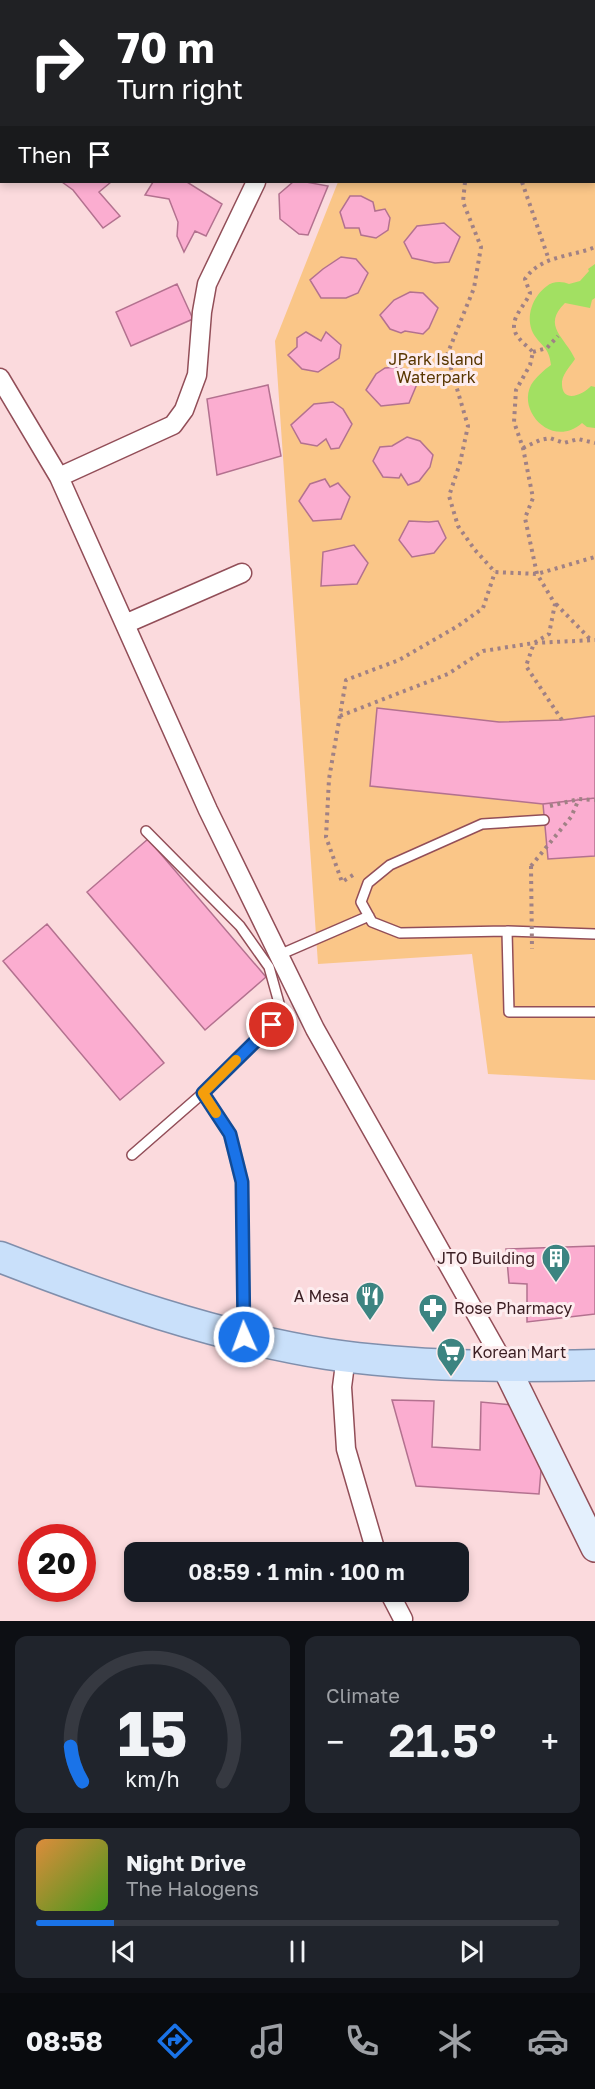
<!DOCTYPE html>
<html lang="en">
<head>
<meta charset="utf-8">
<style>
	:root { --surface:#171b24; --page:#20242c; --text:#f1f3f6; --muted:#9ea1a6; --line:#363941; --accent:#1a73e8 }
	body { margin:0; font-family:"Golos Text",sans-serif; background:var(--page); color:var(--text); height:100vh; display:flex; flex-direction:column; font-size:22px; white-space:nowrap }
	* { box-sizing:border-box; margin:0 }
	p { font-size:20px; color:var(--muted) }
	.icon { flex:none; width:33px; height:33px; fill:none; stroke:currentColor; stroke-width:2; stroke-linecap:round; stroke-linejoin:round }
	.map { position:relative; height:1621px; overflow:hidden }
	.drawer { display:flex; flex-direction:column; gap:15px; padding:15px; background:#0d0f14; flex:1 }
	.drawer>* { flex:none }
	.guide { position:absolute; left:0px; top:0px; width:596px; height:183px; box-shadow:0 3px 9px #0003; background:#202124; color:#fff; overflow:hidden }
	.speed { position:absolute; left:18px; top:1524px; display:flex; gap:12px; font-size:30px; font-weight:700; text-align:center }
	.speed>* { display:grid; place-content:center; width:78px; height:78px; border-radius:50%; background:var(--surface); box-shadow:0 3px 9px #0003; line-height:1 }
	.speed .limit { border:9px solid #d22; background:#fff; color:#111 }
	.pin { position:absolute; display:grid; place-items:center; width:51px; height:51px; color:#fff; margin:-26px; border:3px solid #fff; border-radius:50%; box-shadow:0 2px 6px #0007 }
	.me { position:absolute; width:66px; margin:-33px; rotate:358deg; stroke-linejoin:round; filter:drop-shadow(0 0 4px #0008) }
	.turn { display:flex; align-items:center; gap:21px; height:126px; padding:0 18px; font-size:27px }
	.turn .icon { width:78px; height:78px; stroke-width:2.5 }
	.turn b { display:block; font-size:42px; line-height:51px }
	.then { display:flex; align-items:center; height:57px; padding:0 18px; background:#0003; gap:12px; font-size:22px }
	.big { font-size:45px; font-weight:600; line-height:1.1 }
	.drawer .tile { flex:1; display:flex; flex-direction:column; justify-content:center; gap:9px; min-width:0; padding:0 21px; border-radius:12px; background:var(--page) }
	.drawer .dial { align-items:center; gap:0 }
	.dial svg { height:156px; overflow:visible; fill:none; stroke:var(--line); stroke-width:7; stroke-linecap:round; text-anchor:middle }
	.dial text { fill:var(--text); stroke:none }
	.song { display:flex; align-items:center; gap:18px }
	.cover { width:72px; height:72px; border-radius:9px; background:linear-gradient(135deg,hsl(30 70% 55%),hsl(100 70% 35%)) }
	.played { height:6px; border-radius:3px; background:linear-gradient(90deg,var(--accent) 15%,var(--line) 15%) }
	.keys { display:flex; justify-content:space-around; direction:ltr }
	.heat { display:flex; justify-content:space-between; align-items:center; font-size:33px; direction:ltr }
	.drawer .tiles { flex:1; display:grid; gap:15px; grid-template-columns:1fr 1fr }
	.tile:last-child { grid-column:span 2 }
	.trip { position:absolute; left:124px; top:1542px; width:345px; height:60px; border-radius:12px; background:var(--surface); box-shadow:0 3px 9px #0003; font-weight:600; line-height:60px; text-align:center }
	.tab-bar { display:flex; height:96px; justify-content:space-around; align-items:center; background:#090b0e; color:var(--muted) }
	.tab-bar .icon { width:42px; height:42px }
	.tab-bar .on { color:var(--accent) }
	.tab-bar b { font-size:27px; color:var(--text) }
	.map>svg:first-child { display:block }
	.green { fill:#fac688 }
	.water { fill:#a2e062 }
	.building { fill:#fbadd0; stroke:#b3718f; stroke-width:1.5 }
	.lines { fill:none; stroke-linecap:round; stroke-linejoin:round }
	.lane-casing { stroke:#924e58; stroke-width:12 }
	.street-casing { stroke:#924e58; stroke-width:21 }
	.secondary-casing { stroke:#924e58; stroke-width:30 }
	.primary-casing { stroke:#808fac; stroke-width:33 }
	.path { stroke:#a08185; stroke-width:4; stroke-dasharray:3 4.5; stroke-linecap:butt }
	.lane { stroke:#fff; stroke-width:9 }
	.street { stroke:#fff; stroke-width:18 }
	.secondary { stroke:#e4f0fd; stroke-width:27 }
	.primary { stroke:#c9e0fa; stroke-width:30 }
	.path-bridge { stroke:#a08185; stroke-width:4; stroke-dasharray:3 4.5; stroke-linecap:butt }
	.route-casing { stroke:#114b97; stroke-width:15 }
	.route { stroke:#1a73e8; stroke-width:10 }
	.slow { stroke:#f59e0b; stroke-width:10 }
	.labels { text-anchor:middle; stroke-width:6; stroke-linejoin:round; paint-order:stroke }
	.park-label { font-size:16px; fill:#583600; stroke:#fdecee }
	.poi-label { font-size:16px; fill:#3a1d22; stroke:#fdecee; text-anchor:end }
</style>
</head>
<body>
<div class="map">
<svg width="595" height="1621" viewBox="0 0 595 1621">
	<rect width="100%" height="100%" fill="#fbdadd"/>
	<!-- green -->
	<path class="green" d="M302 0H595V1080L488 1074 472 954 318 964 275 341 338 182H594V2H302Z"/>
	<!-- water -->
	<path class="water" d="M595 264V298L592 300 590 308 565 303C541 326 566 338 575 359 570 367 561 375 562 385 563 404 584 394 591 386L595 387V428L587 427 582 423C553 449 517 412 531 385 536 377 544 370 551 365 549 346 541 347 533 333 525 316 533 296 547 286 552 281 563 281 569 284L580 281 589 271 588 269Z"/>
	<!-- building -->
	<path class="building" d="M62 182H111L99 192 120 216 103 228 73 190Z
		M153 182H187L222 204 206 236 195 231 184 252 177 236 178 222 169 199 145 195Z
		M293 182H306L328 186 308 235 299 234 280 219 279 194Z
		M350 196H361L373 202 375 211 385 209 390 218 388 230 376 238 361 235 359 228H345L340 212Z
		M444 223 460 237 449 262 435 263 412 258 404 242 417 226Z
		M341 257 356 259 368 273 358 293 346 298H321L310 280 323 269Z
		M177 284 193 319 131 346 116 312Z
		M410 292 423 293 438 308 429 328 423 334 405 331 401 333 390 329 380 315 394 300Z
		M306 332 321 341 326 332 341 345 339 358 318 372 302 369 288 355 297 347V338Z
		M399 367 413 373 417 384 409 403 381 406 366 390 376 374 385 368Z
		M268 385 281 456 217 475 207 399Z
		M333 402 343 409 352 424 339 448 331 449 326 439 317 446 301 443 291 425 314 404Z
		M407 437 420 441 433 455 430 467 419 481 408 485 401 474 399 478 383 477 373 461 380 447 392 446Z
		M325 479 330 487 338 483 350 497 341 519 313 521 299 501 310 484Z
		M409 521 429 522 438 521 446 538 434 553 412 557 399 540Z
		M354 545 368 563 357 584 321 586 323 552Z
		M377 708 499 722 562 720 595 716V798L543 804 370 786Z
		M595 798V856L548 859 543 804Z
		M148 839 266 977 205 1030 87 892Z
		M47 924 164 1063 120 1100 3 961Z
		M595 1246V1314L527 1322V1284L509 1283 506 1249Z
		M392 1400 434 1401 432 1447 480 1450 481 1402 512 1405 542 1459 539 1494 416 1486Z"/>
	<g class="lines">
		<!-- lane casing -->
		<g class="lane-casing">
			<path id="lane" d="M544 820 482 824 390 865 368 883 361 902 372 922 400 933 507 931 595 934
				M507 931 509 1012H595
				M279 955 369 916
				M203 1093 230 1134 242 1182 244 1332
				M132 1155 203 1093 272 1025 279 1003 269 967 240 926 146 831"/>
		</g>
		<!-- street casing -->
		<g class="street-casing">
			<path id="street" d="M282 2V0
				M0 378 59 477 208 810 315 1029 506 1367
				M59 477 173 425 184 410 197 375 202 312 207 284 256 182
				M125 624 242 573
				M346 1356 342 1387 346 1449 376 1552
				M389 1592 403 1619"/>
		</g>
		<!-- secondary casing -->
		<g class="secondary-casing">
			<path id="secondary" d="M506 1367 595 1548"/>
		</g>
		<!-- primary casing -->
		<g class="primary-casing">
			<path id="primary" d="M0 1257C106 1298 214 1336 327 1354 414 1367 507 1367 595 1365"/>
		</g>
		<!-- path -->
		<path class="path" d="M453 0V2
			M495 2V0
			M594 138H595
			M465 182 463 202 481 247 474 288 447 355 468 426 460 463 449 496 458 526 475 550 495 572 537 574 595 557
			M522 182 549 260
			M533 352 547 348 558 336
			M523 448 540 440 550 438 564 443 578 439 595 443
			M556 604 590 639
			M340 716 448 674 483 651 534 643 595 640
			M562 720 526 666 534 643 549 634 555 604 537 574 525 518 533 498 523 448 514 422 516 390 530 365 533 352C528 347 519 340 516 334 508 319 526 305 530 293L525 279C541 255 572 257 595 247
			M550 806 579 799 595 800
			M531 866 571 817 579 799
			M353 875 342 882 326 837 329 779 346 680 399 660 458 626 483 608 495 572"/>
		<!-- lane -->
		<use href="#lane" class="lane"/>
		<!-- street -->
		<use href="#street" class="street"/>
		<!-- secondary -->
		<use href="#secondary" class="secondary"/>
		<!-- primary -->
		<use href="#primary" class="primary"/>
		<!-- path-bridge -->
		<path class="path-bridge" d="M531 866 532 949"/>
	</g>
	<g class="lines">
		<!-- route casing -->
		<g class="route-casing">
			<path id="route" d="M244 1337 242 1182 230 1134 203 1093 272 1025"/>
		</g>
		<!-- route -->
		<use href="#route" class="route"/>
		<!-- slow -->
		<path class="slow" d="M216 1113 203 1093 236 1060"/>
	</g>
	<!-- icons -->
	<defs>
		<g id="building-pin" transform="scale(1.5)"><path d="M0 17L-7.5 6A9.5 9.5 0 1 1 7.5 6Z" fill="#3c8481" stroke="#fdecee"/><path d="M-4-6H4V6H1V3H-1V6H-4ZM-2.5-4.3h1.7v1.8h-1.7ZM.8-4.3h1.7v1.8H.8ZM-2.5-1h1.7V.8h-1.7ZM.8-1h1.7V.8H.8Z" fill="#fff"/></g>
		<g id="restaurant-pin" transform="scale(1.5)"><path d="M0 17L-7.5 6A9.5 9.5 0 1 1 7.5 6Z" fill="#3c8481" stroke="#fdecee"/><path d="M-5-6h1v4h1v-4h1v4h1v-4h1v5L-1.5 .5V6h-2V.5L-5-1ZM5-6V6H3V1.5H1.5Q1.5-4 5-6Z" fill="#fff"/></g>
		<g id="pharmacy-pin" transform="scale(1.5)"><path d="M0 17L-7.5 6A9.5 9.5 0 1 1 7.5 6Z" fill="#3c8481" stroke="#fdecee"/><path d="M-2-6h4v4h4v4h-4v4h-4v-4h-4v-4h4Z" fill="#fff"/></g>
		<g id="supermarket-pin" transform="scale(1.5)"><path d="M0 17L-7.5 6A9.5 9.5 0 1 1 7.5 6Z" fill="#3c8481" stroke="#fdecee"/><path d="M-6-5.5h2.5l.6 2H6L4.5 2H-2.5L-4.4-4H-6ZM-1.5 3.2a1.3 1.3 0 1 0 .1 0ZM3 3.2a1.3 1.3 0 1 0 .1 0Z" fill="#fff"/></g>
	</defs>
	<g fill-rule="evenodd">
		<use href="#building-pin" x="556" y="1258"/>
		<use href="#restaurant-pin" x="370" y="1296"/>
		<use href="#pharmacy-pin" x="433" y="1308"/>
		<use href="#supermarket-pin" x="451" y="1352"/>
	</g>
	<g class="labels">
		<!-- park labels -->
		<g class="park-label">
			<text x="436" y="365">JPark Island<tspan x="436" dy="18">Waterpark</tspan></text>
		</g>
		<!-- poi labels -->
		<g class="poi-label">
			<text x="535" y="1264">JTO Building</text>
			<text x="349" y="1302">A Mesa</text>
			<text x="454" y="1314" text-anchor="start">Rose Pharmacy</text>
			<text x="472" y="1358" text-anchor="start">Korean Mart</text>
		</g>
	</g>
</svg>
<div class="speed"><div class="limit">20</div></div>
<div class="pin" style="left:272px;top:1025px;background:#d93025"><svg class="icon" aria-label="arrive" viewBox="0 0 24 24"><path d="M6 21V4h12l-3 4 3 4H6"/></svg></div>
<svg class="me" style="left:244px;top:1337px" viewBox="-20 -20 40 40"><circle r="17" fill="#1a73e8" stroke="#fff" stroke-width="3"/><path d="M0-11L8 9 0 5-8 9z" fill="#fff"/></svg>
<div class="trip">08:59 · 1 min · 100 m</div>
<div class="guide">
<div class="turn"><svg class="icon" aria-label="right" viewBox="0 0 24 24"><path d="M7 20v-9h11M14 6l5 5-5 5"/></svg><div><b>70 m</b>Turn right</div></div>
<div class="then">Then<svg class="icon" aria-label="arrive" viewBox="0 0 24 24"><path d="M6 21V4h12l-3 4 3 4H6"/></svg></div>
</div>
</div>
<section class="drawer">
<div class="tiles">
<div class="tile dial"><svg viewBox="0 0 100 80">
<path d="M14 69A42 42 0 1 1 86 69"/>
<path d="M14 69A42 42 0 0 1 8 51" stroke="#1a73e8"/>
<text x="50" y="56" font-size="32" font-weight="700">15</text>
<text x="50" y="72" font-size="11">km/h</text>
</svg></div>
<div class="tile"><p>Climate</p>
<div class="heat"><a>−</a><b class="big">21.5°</b><a>+</a></div>
</div>
<div class="tile">
<div class="song"><i class="cover"></i><div><b>Night Drive</b><p>The Halogens</p></div></div>
<div class="played"></div>
<div class="keys"><svg class="icon" aria-label="previous" viewBox="0 0 24 24"><path d="M18 5L8 12l10 7zM5 5v14"/></svg><svg class="icon" aria-label="pause" viewBox="0 0 24 24"><path d="M8 5v14M16 5v14"/></svg><svg class="icon" aria-label="next" viewBox="0 0 24 24"><path d="M6 5l10 7-10 7zM19 5v14"/></svg></div>
</div>
</div>
</section>
<nav class="tab-bar">
<b>08:58</b>
<svg class="icon on" aria-label="directions" viewBox="0 0 24 24"><path d="M12 3l9 9-9 9-9-9zM9 14v-3h6M13 9l2 2-2 2"/></svg>
<svg class="icon" aria-label="music" viewBox="0 0 24 24"><path d="M9 18V5l10-2v13"/><circle cx="6" cy="18" r="3"/><circle cx="16" cy="16" r="3"/></svg>
<svg class="icon" aria-label="phone" viewBox="0 0 24 24"><path d="M5 4h4l2 5-3 2q2 4 5 5l2-3 5 2v4C11 20 4 13 5 4z"/></svg>
<svg class="icon" aria-label="climate" viewBox="0 0 24 24"><path d="M12 3v18M4 7l16 10M4 17L20 7"/></svg>
<svg class="icon" aria-label="car" viewBox="0 0 24 24"><path d="M5 17H2v-5l4-1 3-4h7l3 4 3 1v5h-3M9 17h6M6 11h13"/><circle cx="7" cy="17" r="2"/><circle cx="17" cy="17" r="2"/></svg>
</nav>
</body>
</html>
